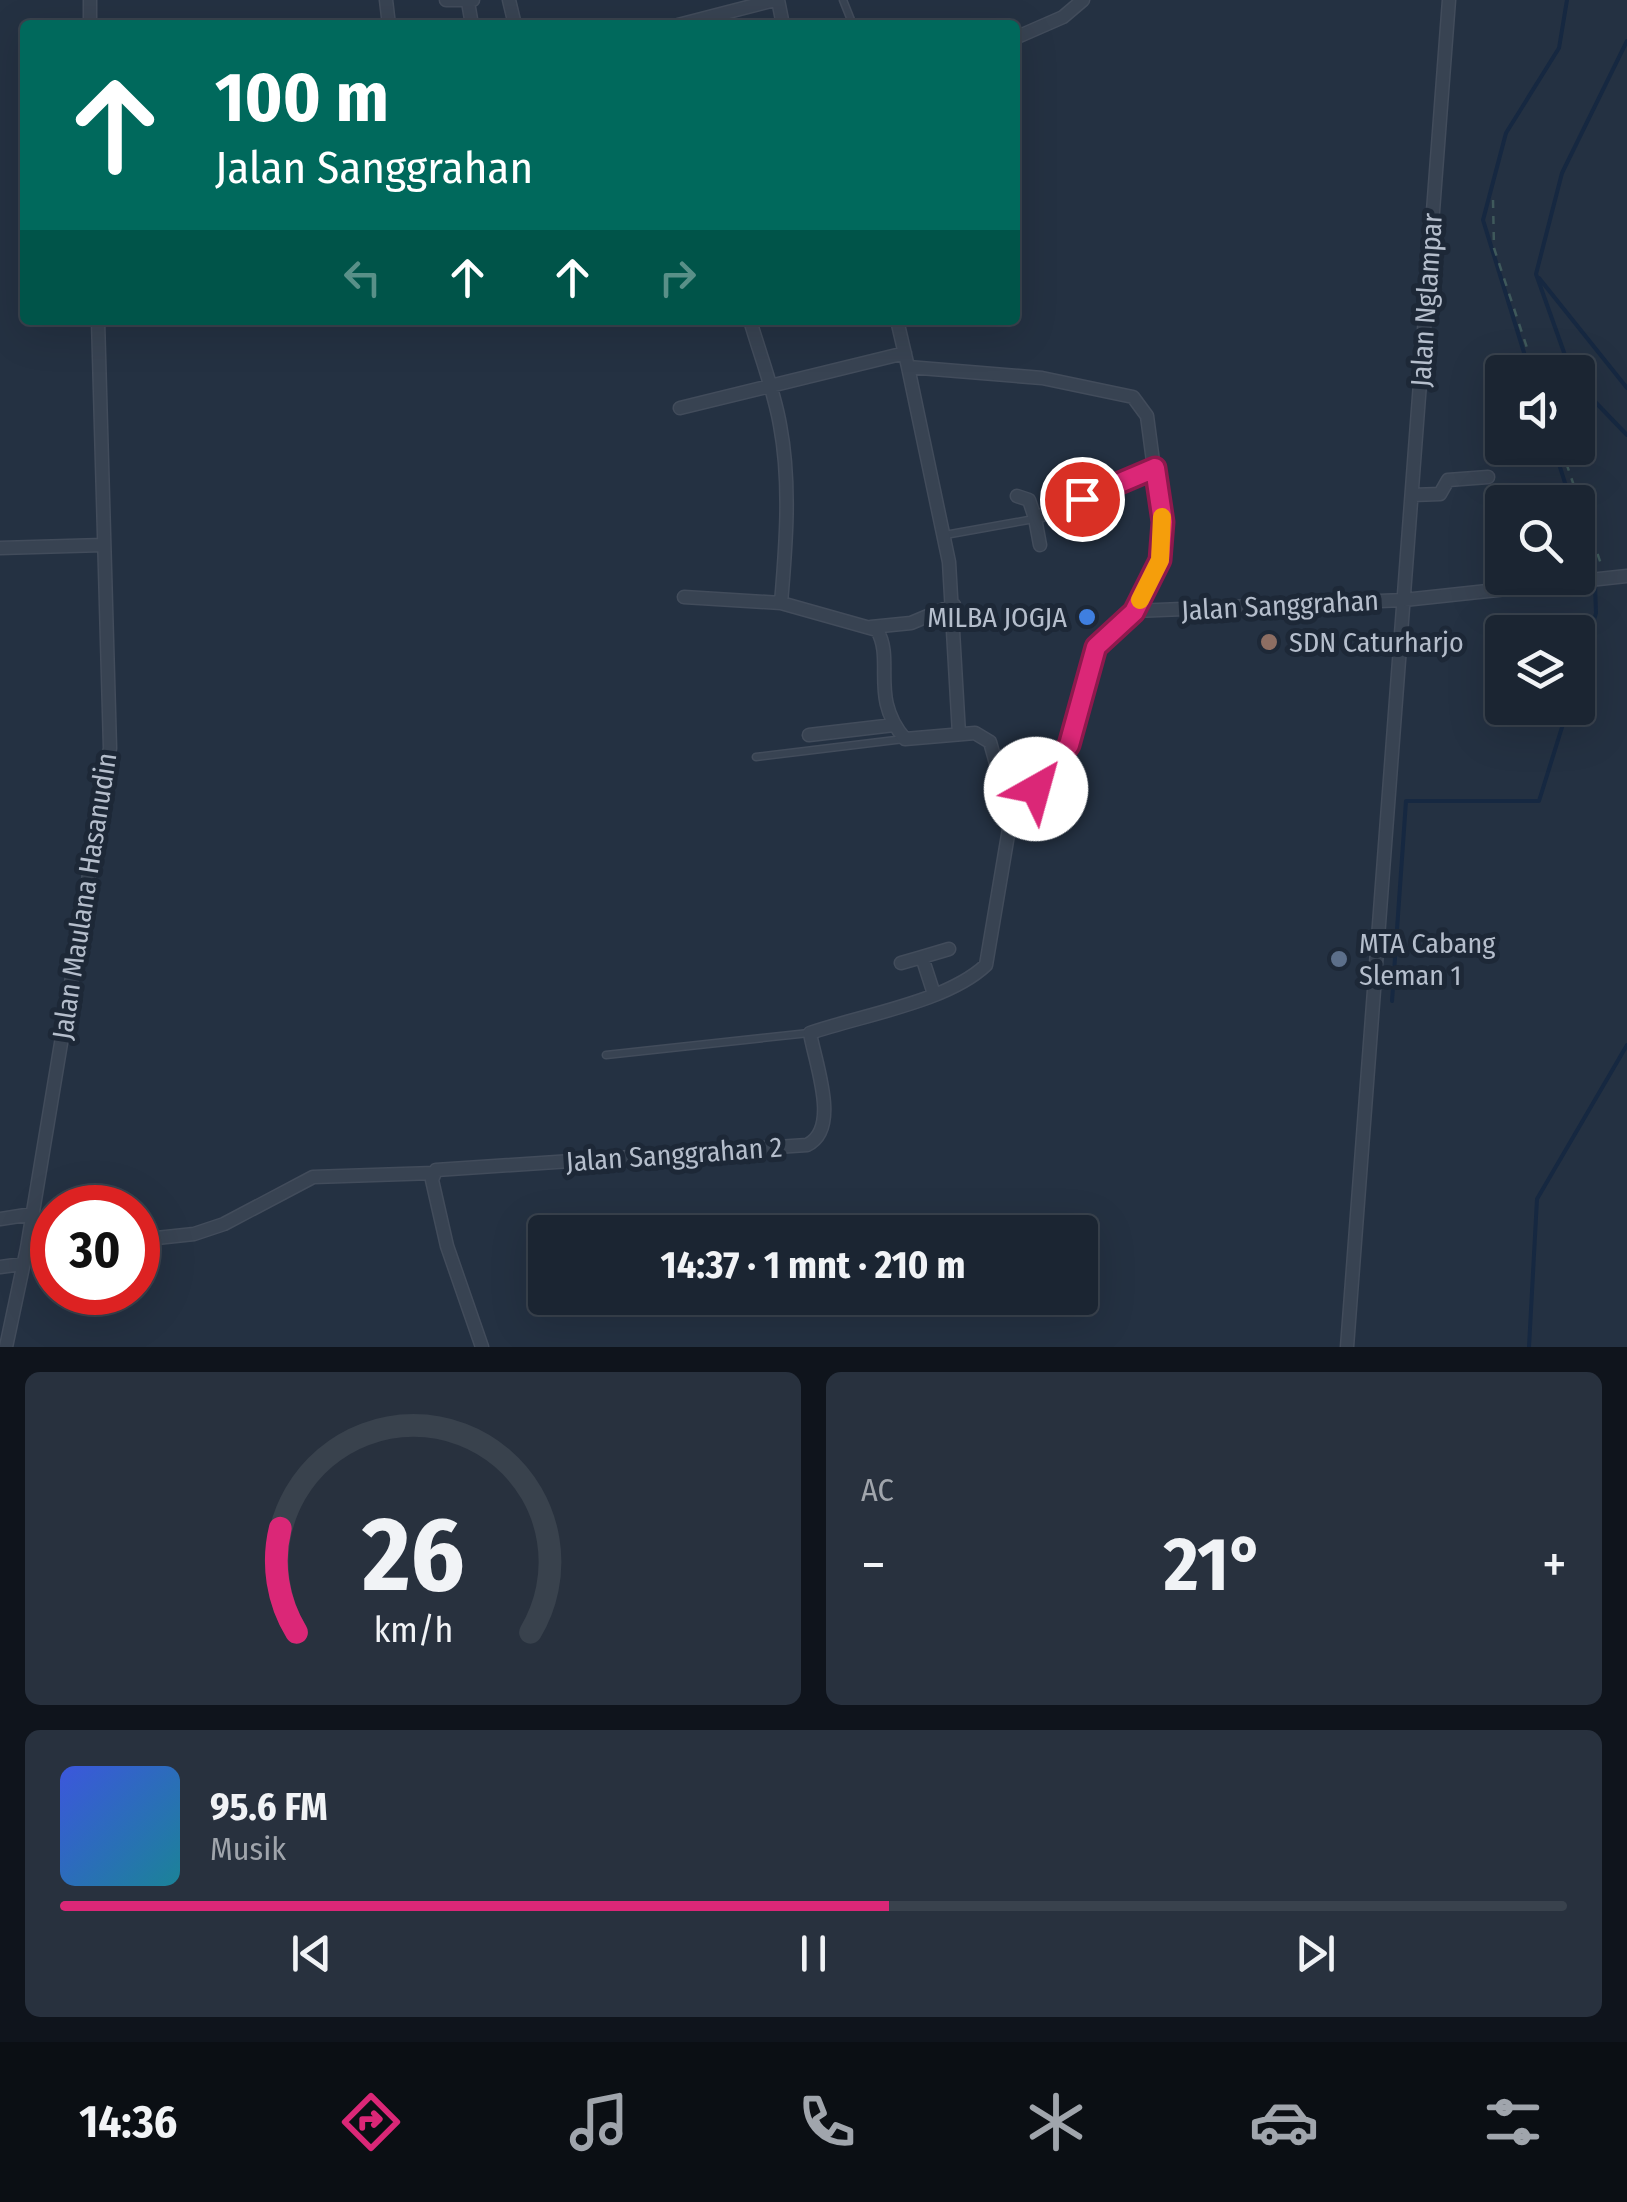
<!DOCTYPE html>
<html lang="id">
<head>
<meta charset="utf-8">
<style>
	:root { --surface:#1b2532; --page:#28313e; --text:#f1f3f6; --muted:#a0a5ac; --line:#39424d; --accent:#db2777 }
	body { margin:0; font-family:"Fira Sans Condensed",sans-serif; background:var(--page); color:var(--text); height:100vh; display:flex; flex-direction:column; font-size:38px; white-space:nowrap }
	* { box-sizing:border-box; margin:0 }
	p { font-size:32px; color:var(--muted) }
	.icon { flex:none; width:55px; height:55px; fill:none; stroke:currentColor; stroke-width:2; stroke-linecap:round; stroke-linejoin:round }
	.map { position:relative; height:1347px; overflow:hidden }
	.side { display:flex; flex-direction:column; gap:25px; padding:25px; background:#0f141c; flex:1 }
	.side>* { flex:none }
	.hud { position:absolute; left:20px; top:20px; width:1000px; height:305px; border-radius:10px; box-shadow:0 10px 40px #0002,0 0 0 2px var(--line); background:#00695c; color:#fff; overflow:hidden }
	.fabs { position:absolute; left:1485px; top:355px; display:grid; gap:20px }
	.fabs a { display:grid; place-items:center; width:110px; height:110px; border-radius:10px; background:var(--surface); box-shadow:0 10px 40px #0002,0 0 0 2px var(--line); font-size:50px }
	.speed { position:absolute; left:30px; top:1185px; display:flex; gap:20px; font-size:50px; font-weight:700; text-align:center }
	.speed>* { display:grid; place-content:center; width:130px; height:130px; border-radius:50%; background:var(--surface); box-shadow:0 10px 40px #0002,0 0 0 2px var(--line); line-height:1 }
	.speed .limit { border:15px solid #d22; background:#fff; color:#111 }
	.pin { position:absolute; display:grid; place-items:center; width:85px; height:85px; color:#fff; margin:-42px; border:5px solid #fff; border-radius:50%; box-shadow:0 2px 10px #0007 }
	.me { position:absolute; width:110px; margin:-55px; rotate:38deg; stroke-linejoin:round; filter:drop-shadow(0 0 8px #0008) }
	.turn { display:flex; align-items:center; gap:35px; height:210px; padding:0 30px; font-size:45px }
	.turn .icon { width:130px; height:130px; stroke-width:2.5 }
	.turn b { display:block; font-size:70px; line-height:85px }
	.lanes { display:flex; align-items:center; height:95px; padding:0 30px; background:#0003; justify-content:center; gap:50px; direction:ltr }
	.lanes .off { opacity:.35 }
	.big { font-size:75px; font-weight:700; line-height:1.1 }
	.side .widget { flex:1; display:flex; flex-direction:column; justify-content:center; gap:15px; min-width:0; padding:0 35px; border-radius:15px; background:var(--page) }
	.side .dial { align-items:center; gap:0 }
	.dial svg { height:260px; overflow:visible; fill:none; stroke:var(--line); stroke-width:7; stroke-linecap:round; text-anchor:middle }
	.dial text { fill:var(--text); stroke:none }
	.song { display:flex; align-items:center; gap:30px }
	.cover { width:120px; height:120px; border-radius:15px; background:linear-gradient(135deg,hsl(230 70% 55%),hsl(190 70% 35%)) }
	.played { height:10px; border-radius:5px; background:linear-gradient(90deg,var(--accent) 55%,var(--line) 55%) }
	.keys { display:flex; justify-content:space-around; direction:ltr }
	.heat { display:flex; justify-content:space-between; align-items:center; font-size:55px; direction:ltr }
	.side .tiles { flex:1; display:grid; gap:25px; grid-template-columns:1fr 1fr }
	.widget:last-child { grid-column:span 2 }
	.trip { position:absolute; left:528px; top:1215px; width:570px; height:100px; border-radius:10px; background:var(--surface); box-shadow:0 10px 40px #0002,0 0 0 2px var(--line); font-weight:700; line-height:100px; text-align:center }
	.tabs { display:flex; height:160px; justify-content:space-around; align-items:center; background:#0b0f14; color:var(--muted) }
	.tabs .icon { width:70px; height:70px }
	.tabs .selected { color:var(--accent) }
	.tabs b { font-size:45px; color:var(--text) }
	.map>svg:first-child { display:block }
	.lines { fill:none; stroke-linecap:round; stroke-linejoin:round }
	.stream { stroke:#162841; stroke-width:4 }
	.lane-casing { stroke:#424c5b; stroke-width:9 }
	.street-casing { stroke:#424c5b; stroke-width:15 }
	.path { stroke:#3f595b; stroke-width:2.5; stroke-dasharray:8 8; stroke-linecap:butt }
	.lane { stroke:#384352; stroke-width:6 }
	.street { stroke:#384352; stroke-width:12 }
	.route-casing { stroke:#8e194d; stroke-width:25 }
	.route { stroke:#db2777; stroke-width:18 }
	.slow { stroke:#f59e0b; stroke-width:18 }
	.shop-dot { fill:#3f7fe0; stroke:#1d2837; stroke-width:4 }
	.education-dot { fill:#8d6e63; stroke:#1d2837; stroke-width:4 }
	.service-dot { fill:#5c6f8a; stroke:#1d2837; stroke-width:4 }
	.labels { text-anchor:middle; stroke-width:10; stroke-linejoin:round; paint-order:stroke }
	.street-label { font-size:28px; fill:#b5becc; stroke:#1d2837 }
	.poi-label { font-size:28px; fill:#b5becc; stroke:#1d2837; text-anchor:start }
</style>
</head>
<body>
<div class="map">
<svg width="1627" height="1347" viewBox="0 0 1627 1347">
	<rect width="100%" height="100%" fill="#243142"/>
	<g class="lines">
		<!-- stream -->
		<path class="stream" d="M1539 278 1627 388
			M1530 372 1483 220 1506 133 1559 48 1567 0
			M1571 372 1536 274 1562 173 1627 41
			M1578 384 1627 435
			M1554 448 1571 502
			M1578 523 1592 570
			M1578 675 1596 613 1595 585
			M1392 1001 1406 801H1539L1568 708
			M1529 1347 1537 1199 1627 1045"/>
		<!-- lane casing -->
		<g class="lane-casing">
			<path id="lane" d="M843 0 853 25
				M945 535 1034 519
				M756 757 904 739
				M606 1055 809 1033"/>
		</g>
		<!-- street casing -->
		<g class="street-casing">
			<path id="street" d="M90 0V25
				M386 0 389 25
				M446 0H473
				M509 0 515 25
				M778 0 783 25
				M468 2 472 25
				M678 25 775 0
				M1015 38 1063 17 1083 0
				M750 320C760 355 774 390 780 425 791 483 786 545 781 603L877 630C895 661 869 697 905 739L975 733 990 742 1011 817
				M897 320 908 367 1042 378 1133 397 1147 416 1164 544 1134 611 1404 600 1627 576
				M908 367 949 562 959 734
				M680 408 905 353
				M1412 495 1440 494 1448 480 1488 477
				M1017 496 1029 500 1035 518
				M1040 545 1035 518 1155 468
				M0 548 103 545
				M684 597 781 603
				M871 627 911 623 954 605
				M809 735 894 725
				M901 963 922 957
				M934 994 922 957 949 949
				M0 1219 32 1214
				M138 1240 194 1234 224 1224 313 1177 434 1173
				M27 1248 52 1246
				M0 1267 22 1264
				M6 1347 27 1248 110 748 98 320
				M482 1347 447 1246 432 1180 436 1170 807 1145C841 1129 815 1063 810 1033 862 1015 947 1002 986 965L1011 817 1061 761 1096 647 1134 611
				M1347 1347 1449 0"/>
		</g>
		<!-- path -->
		<path class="path" d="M1493 200 1494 248 1535 372
			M1561 448 1601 564"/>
		<!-- lane -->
		<use href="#lane" class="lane"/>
		<!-- street -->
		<use href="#street" class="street"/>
	</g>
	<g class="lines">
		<!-- route casing -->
		<g class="route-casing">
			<path id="route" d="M1036 789 1069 745 1096 647 1134 612 1160 560 1163 522 1155 468 1082 499"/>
		</g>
		<!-- route -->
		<use href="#route" class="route"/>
		<!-- slow -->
		<path class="slow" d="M1140 600 1160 560 1162 517"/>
	</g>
	<!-- markers -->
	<circle class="shop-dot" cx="1087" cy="617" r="10"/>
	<circle class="education-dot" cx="1269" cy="642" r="10"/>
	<circle class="service-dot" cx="1339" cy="959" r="10"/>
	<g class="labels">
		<!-- street labels -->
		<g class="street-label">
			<text transform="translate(1426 300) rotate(-86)" y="10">Jalan Nglampar</text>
			<text transform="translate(1280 605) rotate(-3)" y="10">Jalan Sanggrahan</text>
			<text transform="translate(84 896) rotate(-81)" y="10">Jalan Maulana Hasanudin</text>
			<text transform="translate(674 1154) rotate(-4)" y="10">Jalan Sanggrahan 2</text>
		</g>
		<!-- poi labels -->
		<g class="poi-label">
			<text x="1067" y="627" text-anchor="end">MILBA JOGJA</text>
			<text x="1289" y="652">SDN Caturharjo</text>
			<text x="1359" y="953">MTA Cabang<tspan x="1359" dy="32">Sleman 1</tspan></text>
		</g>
	</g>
</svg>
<div class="fabs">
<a><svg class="icon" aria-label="sound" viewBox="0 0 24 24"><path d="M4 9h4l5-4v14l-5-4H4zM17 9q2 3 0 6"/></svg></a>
<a><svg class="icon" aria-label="search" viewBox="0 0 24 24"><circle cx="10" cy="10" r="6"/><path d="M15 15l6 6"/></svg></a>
<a><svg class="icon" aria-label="layers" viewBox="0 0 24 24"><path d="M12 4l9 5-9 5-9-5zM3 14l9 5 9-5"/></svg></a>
</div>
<div class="speed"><div class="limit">30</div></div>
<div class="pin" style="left:1082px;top:499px;background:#d93025"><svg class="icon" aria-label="arrive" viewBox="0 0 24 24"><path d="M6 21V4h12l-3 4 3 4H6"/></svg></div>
<svg class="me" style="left:1036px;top:789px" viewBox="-20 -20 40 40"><circle r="19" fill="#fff"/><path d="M0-13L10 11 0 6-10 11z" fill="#db2777"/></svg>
<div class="trip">14:37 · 1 mnt · 210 m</div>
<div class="hud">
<div class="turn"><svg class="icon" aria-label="ahead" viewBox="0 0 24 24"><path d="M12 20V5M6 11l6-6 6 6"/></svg><div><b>100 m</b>Jalan Sanggrahan</div></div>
<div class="lanes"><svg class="icon off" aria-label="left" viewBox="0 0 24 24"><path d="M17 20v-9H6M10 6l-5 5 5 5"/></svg><svg class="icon" aria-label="ahead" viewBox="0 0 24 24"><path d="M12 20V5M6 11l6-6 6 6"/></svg><svg class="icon" aria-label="ahead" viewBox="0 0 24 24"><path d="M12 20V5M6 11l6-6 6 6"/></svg><svg class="icon off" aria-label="right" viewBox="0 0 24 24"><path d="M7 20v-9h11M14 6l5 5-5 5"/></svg></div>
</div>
</div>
<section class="side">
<div class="tiles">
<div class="widget dial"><svg viewBox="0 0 100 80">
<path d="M14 69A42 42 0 1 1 86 69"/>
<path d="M14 69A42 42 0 0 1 9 37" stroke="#db2777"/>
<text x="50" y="56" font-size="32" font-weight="700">26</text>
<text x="50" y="72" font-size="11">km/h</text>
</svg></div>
<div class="widget"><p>AC</p>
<div class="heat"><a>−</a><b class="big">21°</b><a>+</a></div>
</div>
<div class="widget">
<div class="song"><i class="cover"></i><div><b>95.6 FM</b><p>Musik</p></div></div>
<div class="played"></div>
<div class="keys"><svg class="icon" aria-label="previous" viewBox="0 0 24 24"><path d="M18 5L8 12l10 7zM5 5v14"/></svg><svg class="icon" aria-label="pause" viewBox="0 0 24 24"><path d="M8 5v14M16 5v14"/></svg><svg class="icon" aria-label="next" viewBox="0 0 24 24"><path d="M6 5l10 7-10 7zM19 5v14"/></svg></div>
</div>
</div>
</section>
<nav class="tabs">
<b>14:36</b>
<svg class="icon selected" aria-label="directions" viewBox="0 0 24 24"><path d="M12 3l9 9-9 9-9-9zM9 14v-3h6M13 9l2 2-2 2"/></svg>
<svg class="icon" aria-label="music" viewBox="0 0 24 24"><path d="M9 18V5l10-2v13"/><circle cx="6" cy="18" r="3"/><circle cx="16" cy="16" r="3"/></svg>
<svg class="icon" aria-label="phone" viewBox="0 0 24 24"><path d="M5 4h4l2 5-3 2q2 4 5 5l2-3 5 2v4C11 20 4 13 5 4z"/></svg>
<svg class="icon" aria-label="climate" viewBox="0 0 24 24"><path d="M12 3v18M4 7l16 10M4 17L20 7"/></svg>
<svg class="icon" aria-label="car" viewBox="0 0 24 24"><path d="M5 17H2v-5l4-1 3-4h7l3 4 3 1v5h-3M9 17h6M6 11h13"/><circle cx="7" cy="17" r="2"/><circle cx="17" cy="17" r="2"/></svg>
<svg class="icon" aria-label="filters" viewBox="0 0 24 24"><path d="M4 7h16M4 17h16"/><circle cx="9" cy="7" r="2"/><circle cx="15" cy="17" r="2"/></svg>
</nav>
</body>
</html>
